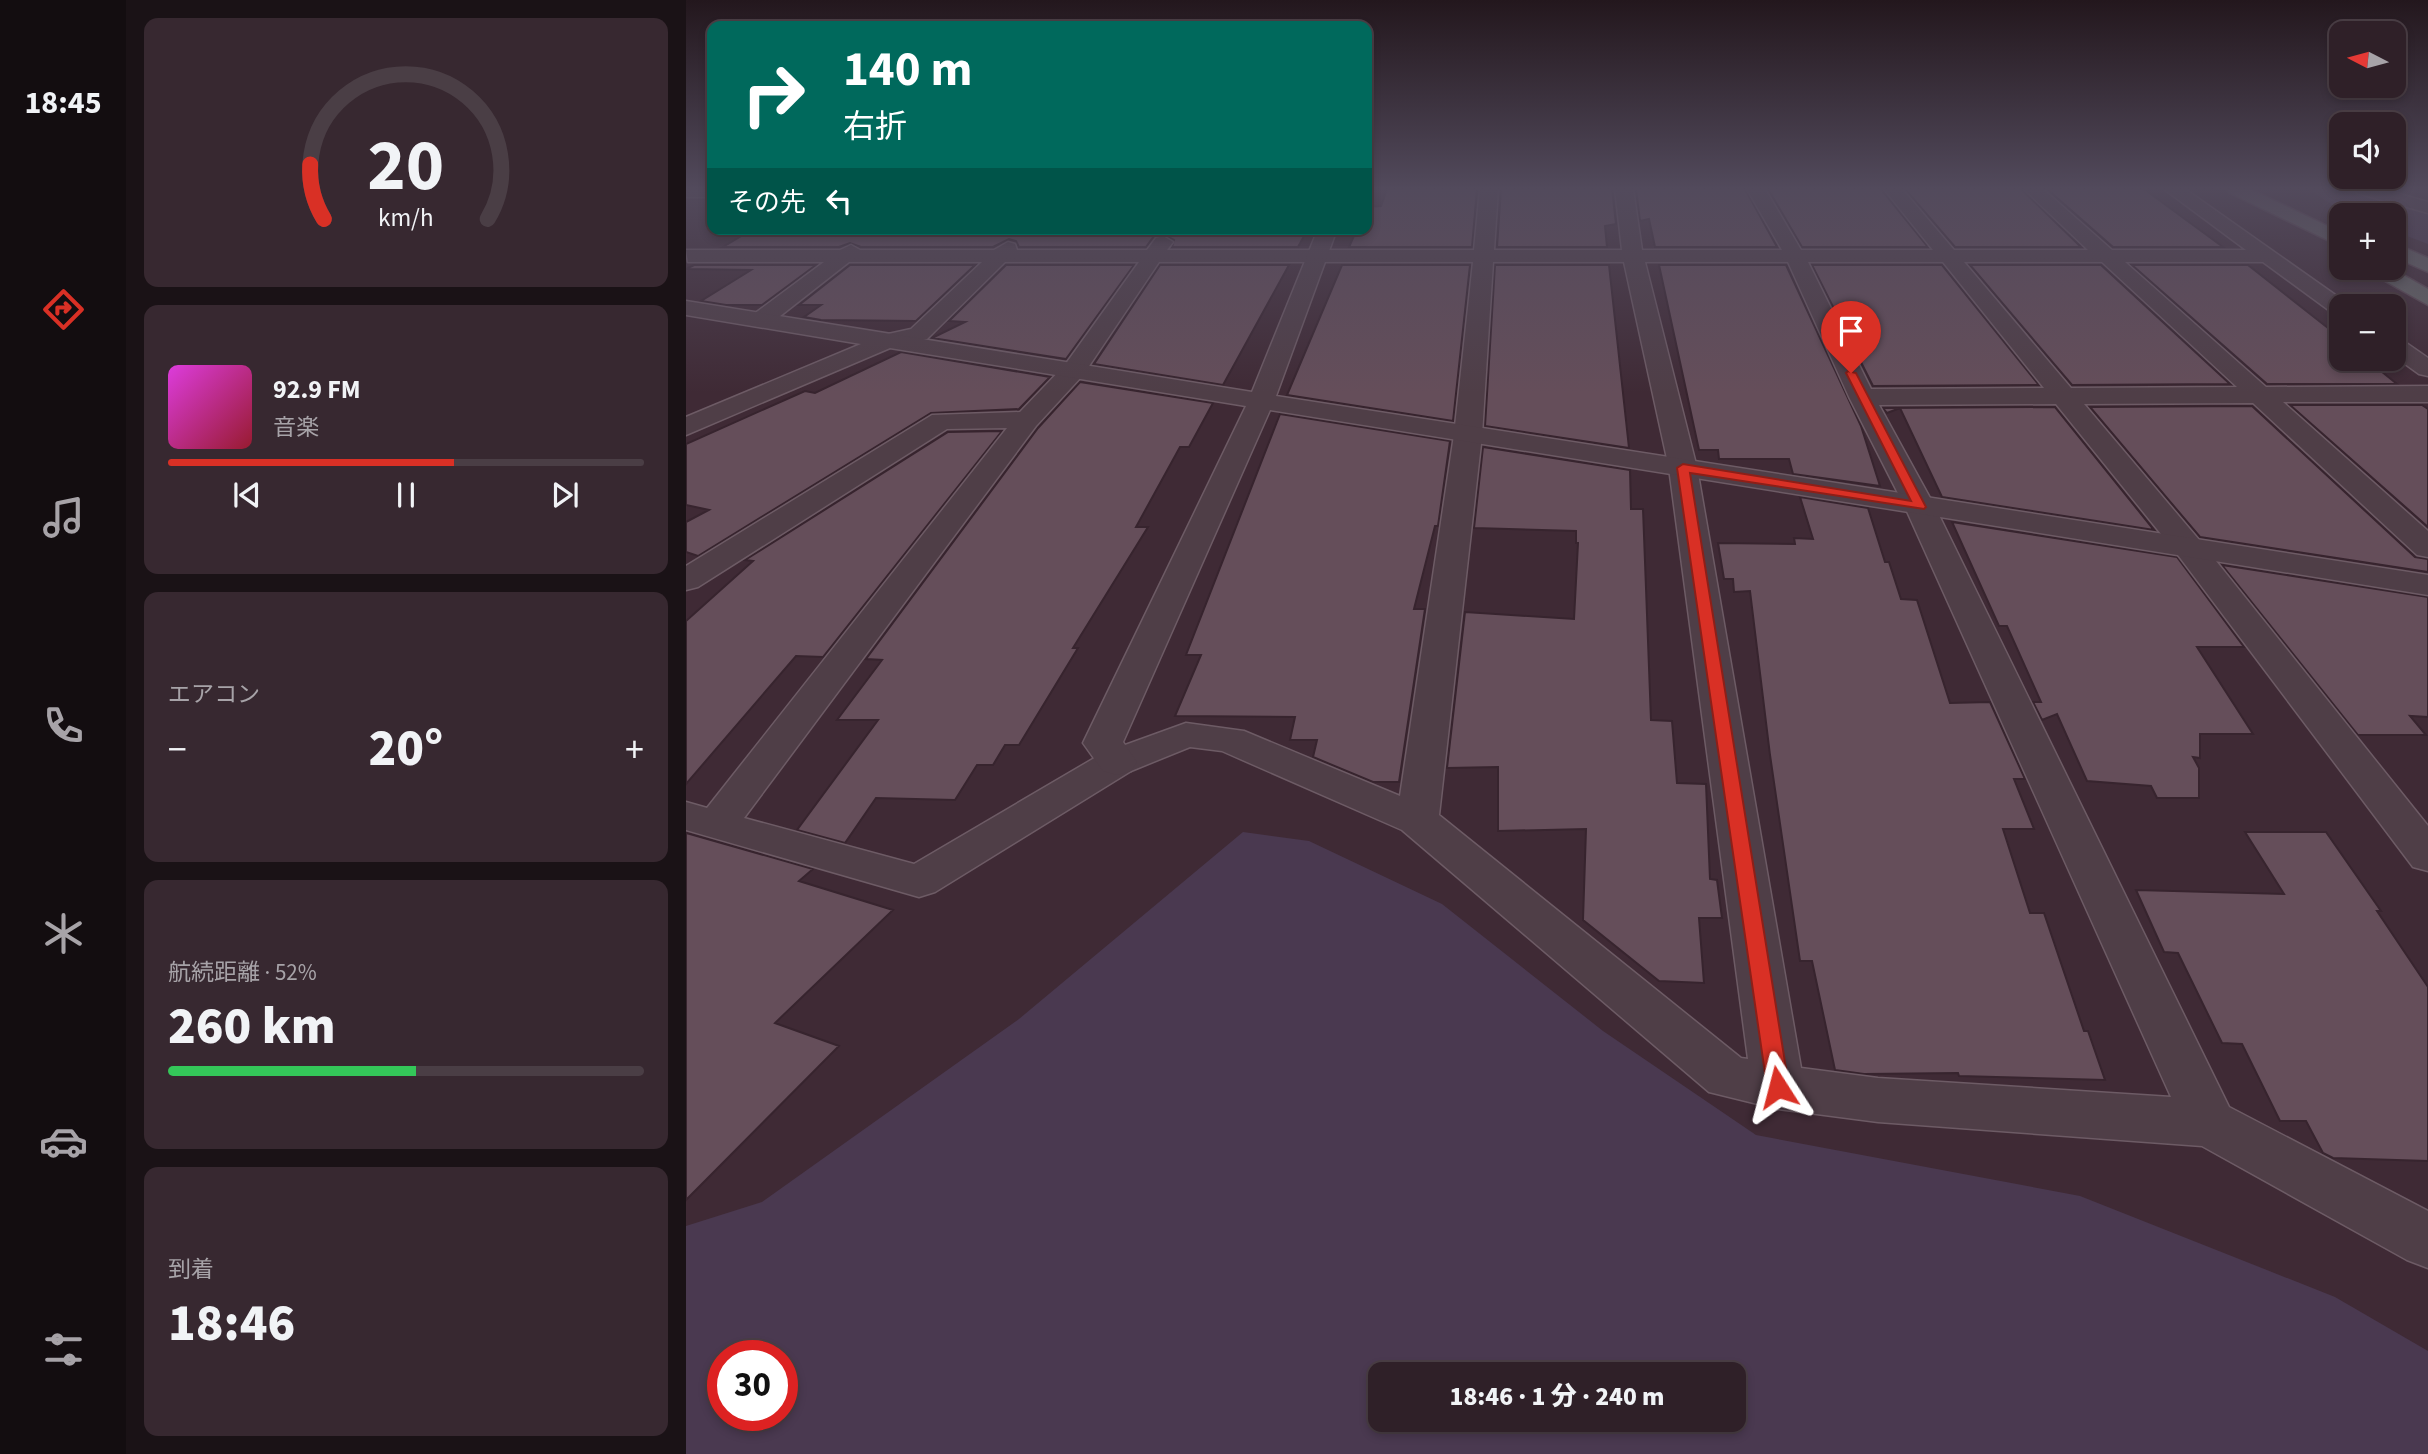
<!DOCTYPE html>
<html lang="ja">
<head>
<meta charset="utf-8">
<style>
	:root { --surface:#2f2028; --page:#372830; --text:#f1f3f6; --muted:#a7a3a8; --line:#4a3e45; --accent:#d93025 }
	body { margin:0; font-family:"Source Sans 3","Noto Sans JP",sans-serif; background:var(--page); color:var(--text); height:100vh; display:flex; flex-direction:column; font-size:26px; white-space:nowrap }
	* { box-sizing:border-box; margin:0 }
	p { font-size:23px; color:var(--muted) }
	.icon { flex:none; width:38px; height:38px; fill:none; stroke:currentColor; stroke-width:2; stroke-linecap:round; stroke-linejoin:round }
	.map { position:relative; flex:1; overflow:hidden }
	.side { display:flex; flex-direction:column; gap:18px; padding:18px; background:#1a1216; width:560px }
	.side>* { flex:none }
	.guide { position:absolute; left:21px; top:21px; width:665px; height:214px; border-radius:14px; box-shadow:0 4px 10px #0003,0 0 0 2px var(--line); background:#00695c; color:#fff; overflow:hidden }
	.needle { width:46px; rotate:276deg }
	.tools { position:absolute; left:1643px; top:21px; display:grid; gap:14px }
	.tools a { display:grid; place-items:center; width:77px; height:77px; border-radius:14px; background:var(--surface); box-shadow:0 4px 10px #0003,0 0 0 2px var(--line); font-size:35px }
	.speed { position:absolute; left:21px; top:1340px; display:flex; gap:14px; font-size:35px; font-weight:700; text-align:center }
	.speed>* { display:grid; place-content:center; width:91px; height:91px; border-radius:50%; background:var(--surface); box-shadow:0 4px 10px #0003,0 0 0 2px var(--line); line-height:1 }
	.speed .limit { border:10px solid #d22; background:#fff; color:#111 }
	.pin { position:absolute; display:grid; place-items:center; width:60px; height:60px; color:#fff; margin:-72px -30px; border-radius:50% 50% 50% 0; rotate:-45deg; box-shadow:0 0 7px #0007 }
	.pin .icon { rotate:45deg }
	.me { position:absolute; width:77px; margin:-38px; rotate:351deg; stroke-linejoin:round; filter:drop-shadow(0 0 5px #0008) }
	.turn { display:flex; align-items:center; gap:24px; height:147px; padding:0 21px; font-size:32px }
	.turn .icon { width:91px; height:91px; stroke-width:2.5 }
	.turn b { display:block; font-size:49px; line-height:60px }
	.then { display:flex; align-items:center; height:66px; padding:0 21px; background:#0003; gap:14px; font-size:26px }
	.big { font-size:52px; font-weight:800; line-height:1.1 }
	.side .tile { flex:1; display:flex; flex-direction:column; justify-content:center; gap:10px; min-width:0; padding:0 24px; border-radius:14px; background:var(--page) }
	.side .dial { align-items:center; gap:0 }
	.dial svg { height:182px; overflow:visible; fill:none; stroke:var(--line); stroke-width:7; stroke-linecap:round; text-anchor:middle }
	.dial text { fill:var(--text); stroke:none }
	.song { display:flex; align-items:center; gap:21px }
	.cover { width:84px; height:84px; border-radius:10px; background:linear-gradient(135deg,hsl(300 70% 55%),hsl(350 70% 35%)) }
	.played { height:7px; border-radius:4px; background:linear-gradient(90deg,var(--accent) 60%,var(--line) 60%) }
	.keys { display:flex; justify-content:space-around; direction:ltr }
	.heat { display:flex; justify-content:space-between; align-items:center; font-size:38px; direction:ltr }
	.charge { height:10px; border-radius:5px; background:linear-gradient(90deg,#34c759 52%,var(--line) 0) }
	.trip { position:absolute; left:682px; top:1362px; width:378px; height:70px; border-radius:14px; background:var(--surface); box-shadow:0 4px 10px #0003,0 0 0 2px var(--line); font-weight:800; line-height:70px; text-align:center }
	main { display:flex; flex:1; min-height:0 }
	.dock { display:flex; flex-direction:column; width:126px; justify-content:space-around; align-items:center; background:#130d10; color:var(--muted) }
	.dock .icon { width:49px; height:49px }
	.dock .active { color:var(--accent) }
	.dock b { font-size:32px; color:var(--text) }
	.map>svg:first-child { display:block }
	.green { fill:#4a3950; fill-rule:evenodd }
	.building { fill:#654e5a; stroke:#37242e; stroke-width:2 }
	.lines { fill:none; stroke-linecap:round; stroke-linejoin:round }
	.minor-casing { stroke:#6d5b65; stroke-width:3 }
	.tertiary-casing { stroke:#6d5b65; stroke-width:3 }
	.trunk-casing { stroke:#5a4852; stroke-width:3 }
	.minor { fill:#4f3e47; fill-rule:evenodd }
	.tertiary { fill:#4f3e47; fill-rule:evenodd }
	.trunk { fill:#666867; fill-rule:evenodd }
	.route { fill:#d93025; stroke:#8d1f18; stroke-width:2 }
</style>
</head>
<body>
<main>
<nav class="dock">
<b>18:45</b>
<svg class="icon active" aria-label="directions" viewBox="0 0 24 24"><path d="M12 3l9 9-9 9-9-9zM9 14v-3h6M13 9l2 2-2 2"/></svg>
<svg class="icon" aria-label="music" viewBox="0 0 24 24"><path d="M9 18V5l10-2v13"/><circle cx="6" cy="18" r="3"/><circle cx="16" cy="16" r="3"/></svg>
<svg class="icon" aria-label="phone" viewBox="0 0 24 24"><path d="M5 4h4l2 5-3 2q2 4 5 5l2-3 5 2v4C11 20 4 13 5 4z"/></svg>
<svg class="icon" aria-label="climate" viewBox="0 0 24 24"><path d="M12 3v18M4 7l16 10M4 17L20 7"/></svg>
<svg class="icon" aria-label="car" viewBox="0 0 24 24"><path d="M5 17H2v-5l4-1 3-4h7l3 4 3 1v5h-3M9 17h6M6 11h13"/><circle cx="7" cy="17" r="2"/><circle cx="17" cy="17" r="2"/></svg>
<svg class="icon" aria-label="filters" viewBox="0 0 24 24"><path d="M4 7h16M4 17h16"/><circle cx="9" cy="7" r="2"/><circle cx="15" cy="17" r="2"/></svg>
</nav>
<section class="side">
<div class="tile dial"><svg viewBox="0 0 100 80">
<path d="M14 69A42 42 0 1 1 86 69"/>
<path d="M14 69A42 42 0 0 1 8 45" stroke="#d93025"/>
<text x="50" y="56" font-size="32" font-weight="700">20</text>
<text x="50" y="72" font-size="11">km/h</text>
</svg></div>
<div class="tile">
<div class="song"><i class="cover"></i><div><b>92.9 FM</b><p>音楽</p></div></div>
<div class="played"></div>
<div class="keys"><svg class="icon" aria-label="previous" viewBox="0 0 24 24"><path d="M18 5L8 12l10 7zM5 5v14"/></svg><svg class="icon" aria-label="pause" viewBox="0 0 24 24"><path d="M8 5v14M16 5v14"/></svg><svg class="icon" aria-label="next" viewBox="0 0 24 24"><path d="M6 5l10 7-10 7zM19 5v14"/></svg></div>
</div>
<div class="tile"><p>エアコン</p>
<div class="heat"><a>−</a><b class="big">20°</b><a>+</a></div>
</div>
<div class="tile"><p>航続距離 · 52%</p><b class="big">260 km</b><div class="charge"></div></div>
<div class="tile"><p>到着</p><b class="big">18:46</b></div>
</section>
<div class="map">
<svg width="1742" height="1454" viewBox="0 0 1742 1454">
	<rect width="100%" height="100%" fill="#3f2a35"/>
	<!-- green -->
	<path class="green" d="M1622 189H1665L1742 211V244L1708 231V215H1662Z
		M557 832 623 841 756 904 917 1031 1070 1135 1394 1196 1649 1297 1742 1351V1454H0V1226L76 1202 333 1019ZM37 1356H96V1416H37ZM695 1374H1048V1419H695Z"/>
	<!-- building -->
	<path class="building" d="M701 189H791L786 247H663L671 229H681V207L695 206Z
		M815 189H926L930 224 919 226 921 247H811Z
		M950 189H1059L1091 247H969L963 219 954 221Z
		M1082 189H1195L1242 247H1116Z
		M1219 189H1335L1395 247H1269Z
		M1361 189H1458L1537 247H1427Z
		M67 229H622L612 247H486L488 240 476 233 468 236 460 247H333L330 241 323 239 307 247H175L164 243 153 247H37Z
		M8 265H130L76 305H40L15 301 65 270 0 269Z
		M164 265H289L230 321 135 320 118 317 135 305H113Z
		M320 265H448L380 359 246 338 279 322 263 321Z
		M474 265H603L537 385 408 364Z
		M656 265H784L767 421 601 395Z
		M809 265H923L943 448 799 426Z
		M973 265H1100L1175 426 1194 486 1107 474 1103 459H1033L1032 450H1013Z
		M1126 265H1256L1353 385 1187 386Z
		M1284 265H1415L1544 384 1386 385Z
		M1446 265H1562L1656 339V359H1680L1711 384H1581Z
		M215 352 364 377 333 409 245 413 12 556 0 552V522L23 510 0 505V444L119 391 129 393Z
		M394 382 527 403 503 447H494L450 527H462L387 648H392L333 745H319L307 765H291L269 800 190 798 159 843 111 830 192 720H151L196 660 180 659 352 428Z
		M1604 405H1736L1742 409V527Z
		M1566 406 1729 557 1742 559V572L1514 537 1404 407Z
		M1369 407 1468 530 1256 497 1214 408 1201 413 1197 408Z
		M594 414 764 441 752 526H749L728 609H739L713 782H687L627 757 631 740H604L609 717 489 716 515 655H500Z
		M316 431 137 657 110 656 0 784V621L67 561 59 560 262 432Z
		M797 447 944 470 945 509H957L965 720 986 721 991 783 1020 784 1024 879 1031 880 1036 918H1013L1018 983 973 981 897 920 900 829 812 831V767L761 768 779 612 888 619 892 543H890V531L788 528Z
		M1114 497 1182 508 1199 562H1203L1215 599 1231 600 1264 703 1304 702 1339 779H1328L1348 829H1317L1344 913H1358L1398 1031H1402L1419 1080 1273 1076 1272 1073 1178 1074 1149 1070 1126 961H1114L1084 755 1064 591 1048 592 1047 579H1038L1032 543 1109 544 1108 538 1127 539Z
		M1266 522 1491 557 1558 647H1511L1567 734H1514V758L1507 757 1513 768V798H1471L1465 786 1401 781 1371 714 1356 720 1347 702H1355L1321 626H1313Z
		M1536 565 1742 597V717L1724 716 1740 735H1672Z
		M1559 832H1640L1695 911H1691L1742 987V1161L1647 1158 1637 1153 1620 1121H1594L1556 1044 1536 1043 1492 953 1478 952 1450 890 1598 894Z
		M0 833 127 869 113 881 207 910 89 1023 153 1046 0 1200Z"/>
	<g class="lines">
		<!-- minor casing -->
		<g class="minor-casing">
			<path id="minor" d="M0 189H26V197H0Z
				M794 189H812L808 250H936L929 189H947L956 250H1096L1061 189H1079L1115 250H1247L1198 189H1216L1268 250H1402L1338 189H1357L1426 250H1560L1478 189H1499L1665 306H1656V316L1648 314 1577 262H1439L1580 387 1742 386V402H1597L1742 531V557L1731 555 1567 403 1398 404 1514 541 1742 826V871L1727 867 1492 555 1370 404 1193 405 1249 507 1543 1107 1742 1211V1268L1721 1260 1516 1146 1192 1122 1092 1109 1023 1092 716 830 536 751 504 747 445 771 249 892 233 897 0 830V802L21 808 321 428 261 429 12 587 0 590V566L246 415 334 412 379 365 453 262H319L241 339 201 348 193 346 189 341 193 336 225 329 296 262H163L84 324H68L65 319 68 314 138 262H2L0 250H154L165 245 174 250H308L322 242 329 244 331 250H461L470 238 477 236 487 242 481 250H788ZM473 262H787L768 435 714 796 558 731 500 723 417 753 228 864 58 818 350 426 397 375ZM807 262H938L983 468 1062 1059 1055 1058 753 815 796 435ZM959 262H1102L1163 397 1219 507 1485 1097 1192 1078 1115 1068 1011 468ZM1122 262H1257L1358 388 1185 389ZM1278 262H1416L1551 387 1385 388Z
				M1708 338 1716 340 1742 358V376L1733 374 1708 356Z"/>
		</g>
		<!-- tertiary casing -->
		<g class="tertiary-casing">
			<path id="tertiary" d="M1668 189H1696L1742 202V213L1671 193Z
				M632 229H651L590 396 1742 575V595L584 410 437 742 451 762 445 771 431 775 417 771 397 743 560 406 204 348 0 435V417L175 344 0 315V301L566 392Z"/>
		</g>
		<!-- trunk casing -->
		<g class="trunk-casing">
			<path id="trunk" d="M1541 189H1564L1656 233V247L1544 193Z
				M1708 243 1742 258V272L1708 257Z
				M1680 268H1705L1742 289V305L1683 272Z"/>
		</g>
		<!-- minor -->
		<use href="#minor" class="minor"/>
		<!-- tertiary -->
		<use href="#tertiary" class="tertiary"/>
		<!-- trunk -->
		<use href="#trunk" class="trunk"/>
	</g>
	<!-- sky -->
	<linearGradient id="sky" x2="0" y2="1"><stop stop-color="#23171d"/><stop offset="0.48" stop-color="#524a5c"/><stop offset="1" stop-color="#524a5c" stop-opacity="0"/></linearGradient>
	<rect width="1742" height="393" fill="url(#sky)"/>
	<!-- route -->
	<path class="route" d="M1162 371 1170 373 1240 507 1238 509 1004 473 1103 1087 1100 1094 1092 1096 1085 1094 1081 1087 991 468 997 464 1225 501 1160 373Z"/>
</svg>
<div class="tools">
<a><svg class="needle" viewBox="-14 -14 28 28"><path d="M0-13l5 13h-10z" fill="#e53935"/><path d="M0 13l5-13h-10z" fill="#a7a3a8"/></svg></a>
<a><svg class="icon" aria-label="sound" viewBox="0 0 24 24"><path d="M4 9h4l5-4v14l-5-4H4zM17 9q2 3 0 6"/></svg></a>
<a>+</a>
<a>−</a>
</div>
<div class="speed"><div class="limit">30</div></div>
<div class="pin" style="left:1165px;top:373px;background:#d93025"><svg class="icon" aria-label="arrive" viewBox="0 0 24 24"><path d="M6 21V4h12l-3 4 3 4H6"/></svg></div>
<svg class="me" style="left:1092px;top:1087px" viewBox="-20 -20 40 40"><path d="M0-17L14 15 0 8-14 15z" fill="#d93025" stroke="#fff" stroke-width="4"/></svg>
<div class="trip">18:46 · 1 分 · 240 m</div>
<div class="guide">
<div class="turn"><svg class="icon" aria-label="right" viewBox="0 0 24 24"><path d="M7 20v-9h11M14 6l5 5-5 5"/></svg><div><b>140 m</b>右折</div></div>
<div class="then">その先<svg class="icon" aria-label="left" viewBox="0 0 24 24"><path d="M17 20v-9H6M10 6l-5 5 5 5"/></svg></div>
</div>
</div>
</main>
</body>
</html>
